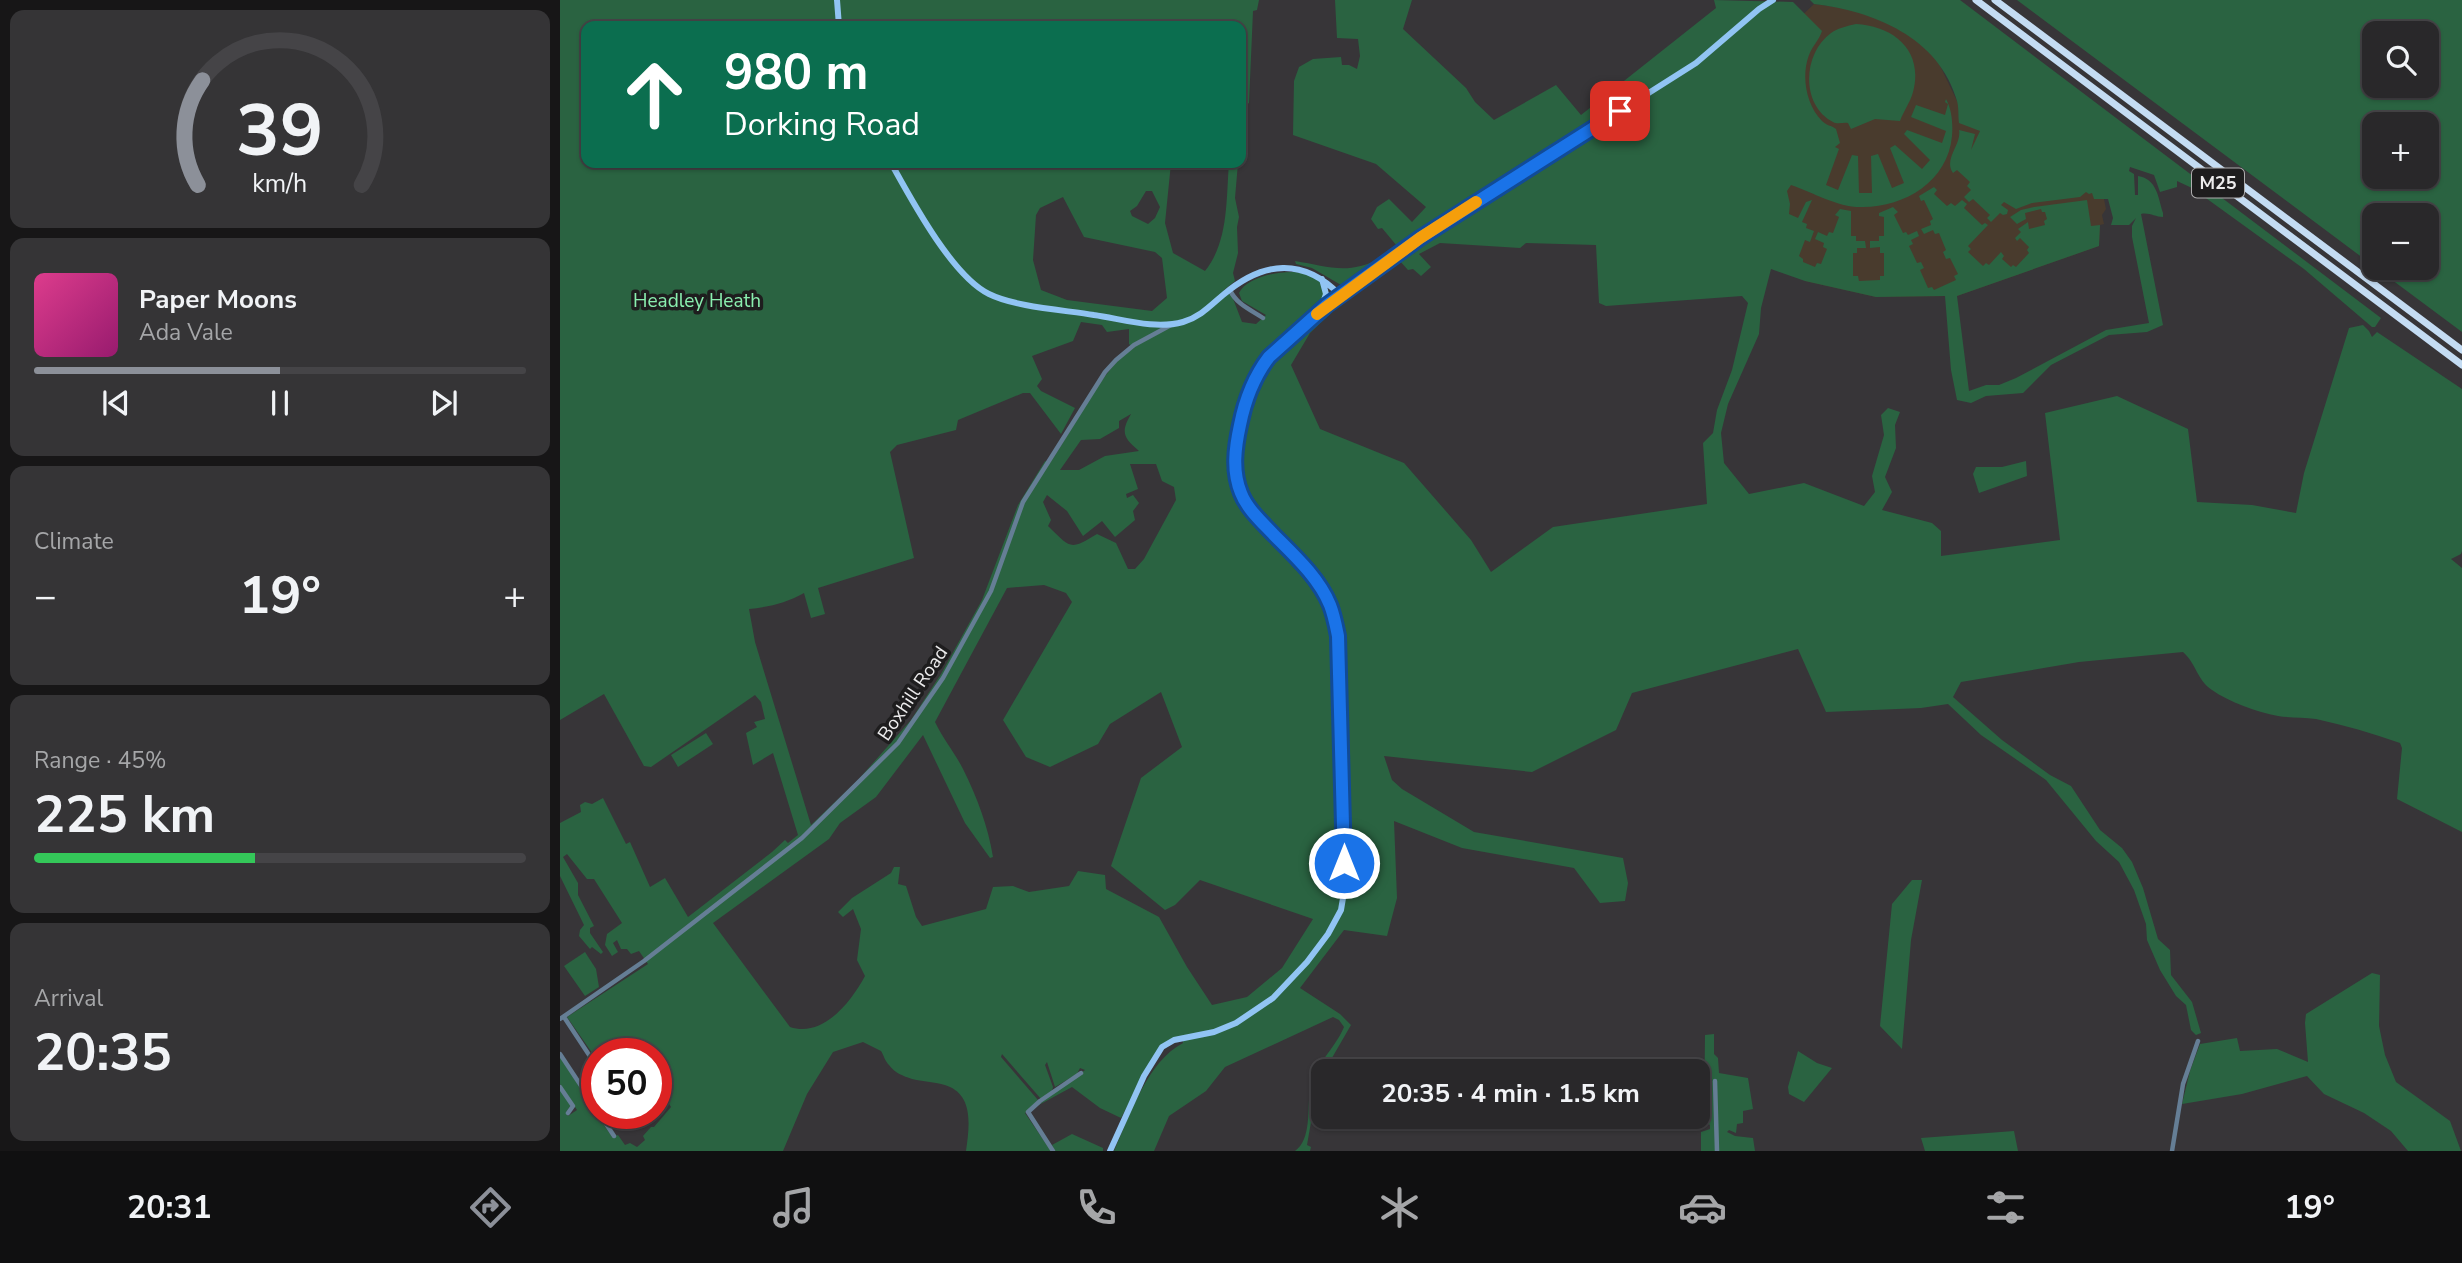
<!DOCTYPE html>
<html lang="en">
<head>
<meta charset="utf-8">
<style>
	:root { --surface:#29282a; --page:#353436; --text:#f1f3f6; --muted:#a5a6a8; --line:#454447; --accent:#8c9099 }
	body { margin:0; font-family:"Nunito Sans",sans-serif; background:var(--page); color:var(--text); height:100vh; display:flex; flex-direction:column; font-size:26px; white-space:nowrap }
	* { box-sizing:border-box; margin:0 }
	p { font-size:23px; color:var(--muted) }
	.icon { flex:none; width:38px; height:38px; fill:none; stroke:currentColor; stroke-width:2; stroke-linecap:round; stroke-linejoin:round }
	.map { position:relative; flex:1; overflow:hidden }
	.drawer { display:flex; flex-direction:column; gap:10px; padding:10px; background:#171617; width:560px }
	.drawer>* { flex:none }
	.banner { position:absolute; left:21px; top:21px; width:665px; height:147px; border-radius:14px; box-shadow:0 2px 5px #0004,0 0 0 2px var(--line); background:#0b6e4f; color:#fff; overflow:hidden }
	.fabs { position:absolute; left:1802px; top:21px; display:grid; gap:14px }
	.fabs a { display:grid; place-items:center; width:77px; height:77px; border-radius:14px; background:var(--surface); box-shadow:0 2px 5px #0004,0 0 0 2px var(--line); font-size:35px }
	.speed { position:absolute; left:21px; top:1038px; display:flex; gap:14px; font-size:35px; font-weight:700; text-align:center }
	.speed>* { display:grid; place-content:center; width:91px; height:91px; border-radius:50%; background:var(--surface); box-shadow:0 2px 5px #0004,0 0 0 2px var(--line); line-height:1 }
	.speed .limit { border:10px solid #d22; background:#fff; color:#111 }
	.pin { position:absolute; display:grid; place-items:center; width:60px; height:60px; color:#fff; margin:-30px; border-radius:14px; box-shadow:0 4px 10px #0006 }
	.me { position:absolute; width:77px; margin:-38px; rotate:0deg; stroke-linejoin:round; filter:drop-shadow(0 0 5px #0008) }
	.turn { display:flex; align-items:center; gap:24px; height:147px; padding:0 28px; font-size:32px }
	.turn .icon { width:91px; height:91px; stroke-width:2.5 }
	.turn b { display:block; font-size:49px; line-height:60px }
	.big { font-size:52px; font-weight:700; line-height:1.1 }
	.drawer .widget { flex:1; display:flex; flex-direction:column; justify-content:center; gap:10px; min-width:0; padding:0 24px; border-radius:14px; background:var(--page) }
	.drawer .dial { align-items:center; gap:0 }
	.dial svg { height:182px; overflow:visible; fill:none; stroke:var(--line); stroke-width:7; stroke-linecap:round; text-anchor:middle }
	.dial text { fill:var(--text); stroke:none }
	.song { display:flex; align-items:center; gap:21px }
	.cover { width:84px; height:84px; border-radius:10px; background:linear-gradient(135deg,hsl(330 70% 55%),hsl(320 70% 35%)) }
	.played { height:7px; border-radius:4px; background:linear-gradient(90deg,var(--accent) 50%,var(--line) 50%) }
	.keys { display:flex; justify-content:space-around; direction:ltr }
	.heat { display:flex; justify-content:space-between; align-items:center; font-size:38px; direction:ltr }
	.charge { height:10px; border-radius:5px; background:linear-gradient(90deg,#34c759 45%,var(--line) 0) }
	.trip { position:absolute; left:751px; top:1059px; width:399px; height:70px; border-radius:14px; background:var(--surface); box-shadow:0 2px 5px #0004,0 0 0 2px var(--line); font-weight:700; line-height:70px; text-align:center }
	.tabs { display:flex; height:112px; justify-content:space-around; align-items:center; background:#101011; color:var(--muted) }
	.tabs .icon { width:49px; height:49px }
	.tabs .selected { color:var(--accent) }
	.tabs b { font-size:32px; color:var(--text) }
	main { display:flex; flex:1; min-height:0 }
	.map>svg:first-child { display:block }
	.commercial { fill:#493b2d }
	.green { fill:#2a6341; fill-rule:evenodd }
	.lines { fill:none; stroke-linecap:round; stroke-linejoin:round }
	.minor { stroke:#657e95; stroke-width:4.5 }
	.major { stroke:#91c4f3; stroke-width:6 }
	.highway { stroke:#c4dcf3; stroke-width:7 }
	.route-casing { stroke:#114b97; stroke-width:18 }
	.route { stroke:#1a73e8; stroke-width:12 }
	.slow { stroke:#f59e0b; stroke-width:12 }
	.labels { text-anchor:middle; stroke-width:7; stroke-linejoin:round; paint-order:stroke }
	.shield { fill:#1e1d1e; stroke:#aeadae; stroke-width:2 }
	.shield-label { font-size:18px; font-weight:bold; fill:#ecebec }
	.park-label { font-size:19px; fill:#8aefaf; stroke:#1e1d1e }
	.street-label { font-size:19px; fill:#ecebec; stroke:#1e1d1e }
</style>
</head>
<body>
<main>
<section class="drawer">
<div class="widget dial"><svg viewBox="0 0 100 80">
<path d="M14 69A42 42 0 1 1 86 69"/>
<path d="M14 69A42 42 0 0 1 16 23" stroke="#8c9099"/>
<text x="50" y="56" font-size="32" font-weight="700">39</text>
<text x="50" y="72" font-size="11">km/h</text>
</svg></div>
<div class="widget">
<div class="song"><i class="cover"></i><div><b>Paper Moons</b><p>Ada Vale</p></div></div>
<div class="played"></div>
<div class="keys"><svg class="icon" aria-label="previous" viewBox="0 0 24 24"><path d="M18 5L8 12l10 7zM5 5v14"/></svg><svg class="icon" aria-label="pause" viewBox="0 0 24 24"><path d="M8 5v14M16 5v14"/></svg><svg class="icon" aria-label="next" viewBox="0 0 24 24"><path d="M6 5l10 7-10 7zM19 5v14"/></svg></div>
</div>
<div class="widget"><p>Climate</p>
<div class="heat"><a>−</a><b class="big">19°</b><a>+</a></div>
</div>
<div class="widget"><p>Range · 45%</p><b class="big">225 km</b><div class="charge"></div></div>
<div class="widget"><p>Arrival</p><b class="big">20:35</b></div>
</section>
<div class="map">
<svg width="1902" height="1151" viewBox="0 0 1902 1151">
	<rect width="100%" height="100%" fill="#373538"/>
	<!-- commercial -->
	<path class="commercial" d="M1254 4 1285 8 1303 13 1357 18 1398 103 1474 105 1502 120 1539 149 1548 198 1544 199 1546 209 1542 215 1544 224 1540 225 1539 246 1397 296 1316 297 1245 281 1224 209 1231 26Z"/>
	<!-- green -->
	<path class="green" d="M0 0H699L697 10 693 11 689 103 684 106 681 139V26H26V163H351L348 164 349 166 404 163H611L605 223 613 253 645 271C669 241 666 199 669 163H678L675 198 679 217 677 227 678 253 673 273 675 281 664 290 672 296 682 322 696 324 706 315 682 301 679 293C691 268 776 260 762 300 759 308 749 314 743 320 723 339 703 357 691 382L696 384C713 345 753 322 786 296L791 294 750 333 731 365 760 429 844 463 911 540 931 572 993 527 1147 504 1143 443 1153 433 1157 410 1172 370 1188 303 1182 296 1046 306 1039 303 1036 245 966 243 960 248 880 243 859 254 871 267 861 276 853 269 848 270 839 260 875 232 871 226 837 246 822 228 818 229 811 219 817 207 829 199 852 222 866 207 816 164 733 135 734 81 739 67 753 59 781 57 782 65H789L797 69 800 56 798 39 777 38 775 0H852L843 29 906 88 915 102 934 120 996 85 1021 115 1156 8 1154 0 1233 2 1262 31C1259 40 1253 45 1249 55 1241 76 1246 105 1262 121 1267 126 1271 125 1276 129L1280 143 1275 147 1279 149 1266 185 1278 190 1292 155 1298 156 1299 193H1312L1311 156 1318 154 1332 188 1344 183 1330 148 1335 145 1362 169 1370 160 1344 134 1347 130 1382 143 1386 131 1351 117 1356 105 1385 115 1388 104 1385 102 1386 99C1392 110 1393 124 1392 136 1388 181 1345 207 1303 207 1278 208 1255 193 1231 185L1227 191 1230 204 1229 214 1238 218 1246 202 1252 200 1242 222 1247 224 1246 228 1254 231 1250 242 1245 240 1239 256 1243 259V262L1255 267 1257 263 1261 264 1267 249 1263 247 1264 243 1255 239 1258 232 1267 236 1269 232 1273 233 1279 217 1275 215 1280 209 1291 211V236H1296V241H1305L1306 248H1297V253H1293V276H1298L1299 281 1320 280V276H1324V253H1320V247L1310 248V241H1319V236H1324V217L1319 216V213L1333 207 1338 212 1334 215 1343 233 1346 232 1348 235 1357 231 1359 236 1351 240 1353 244 1349 246 1357 263 1361 262 1364 268 1360 270 1368 288 1372 287 1374 290 1396 280 1394 276 1398 274 1390 258 1386 259 1383 252 1386 250 1379 233 1375 234 1373 230 1364 234 1361 229 1371 225 1370 221 1373 219 1364 200 1361 201 1359 196 1374 187 1377 190 1374 194 1387 206 1391 203 1395 206 1402 200 1407 204 1404 208 1422 225 1425 223 1428 225 1408 246 1411 249 1408 252 1423 266 1426 263 1429 265 1441 252 1444 256 1442 259 1451 267 1453 265 1456 267 1469 253 1467 250 1469 247 1460 238 1457 241 1455 238 1461 232 1458 229 1468 222 1469 229 1485 225 1484 221 1487 219 1485 212H1482L1481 209 1465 213 1466 219 1457 224 1450 217 1461 210 1474 207 1527 200 1531 226 1540 225 1539 246 1397 296 1409 391 1426 385H1439L1456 378 1546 330 1589 323 1572 237V226L1576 218 1569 225H1551L1553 218 1548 199H1534L1532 193 1529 194 1526 192 1520 197 1472 203 1456 209 1444 202 1441 205 1448 210 1447 214 1443 215 1440 213 1431 222 1427 218 1430 215 1413 199 1409 202 1404 197 1411 190 1407 186 1410 182 1397 170 1393 173C1383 159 1402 144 1399 130L1415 134 1411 150 1420 131 1399 123C1398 116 1399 108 1397 101 1379 37 1313 11 1254 4L1250 0H1400L1821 318 1815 327H1812L1744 269 1632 188 1617 181V187L1600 192 1594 175 1570 167 1569 171 1574 174 1575 195H1578V176C1597 179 1598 197 1603 213V217C1595 217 1589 212 1581 214L1603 325 1587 332 1549 335 1491 365 1463 393 1426 396 1411 403 1397 400 1391 370 1385 296 1316 297 1245 281 1211 269 1201 308 1199 334 1168 404 1161 433 1164 463 1189 494 1244 483 1304 506 1315 492 1312 476 1324 435 1321 415 1328 408 1340 412 1335 425 1336 448 1325 477 1332 492 1322 510 1372 523 1381 531V556L1500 540 1485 413 1557 396 1628 429 1637 502 1692 505 1736 513 1744 473 1789 328 1803 325 1809 331 1812 337 1817 332 1902 389V551L1901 554 1891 559 1902 568V832L1837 799 1842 748 1840 743C1812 733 1784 725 1756 719 1743 717 1730 718 1718 716 1697 712 1669 702 1652 690 1637 680 1636 663 1623 652L1519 662 1401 682 1393 697 1442 740 1490 775 1511 786 1540 830 1562 848 1572 862 1583 888 1598 939 1610 950 1611 975 1632 1002 1641 1033 1636 1035 1631 1030 1626 1005 1616 996 1600 970 1587 940 1586 924 1574 890 1559 862 1536 841 1486 780 1421 735 1388 704 1361 708 1266 712 1238 649 1072 693 1056 730 972 772 824 756 832 780 842 789 914 832 1063 858 1068 883 1065 901 1040 903 1014 868 902 848 834 821 837 898 827 936 784 930 740 988 780 1014 791 1025 758 1082 747 1145 751 1147 750 1151H735C752 1139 747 1108 750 1089 754 1065 775 1049 784 1027L779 1020 773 1017 665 1067 646 1091 609 1116 594 1151H554C570 1115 587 1062 623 1043L622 1036 599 1047 561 1118 540 1108 512 1087 477 1106 525 1070 520 1068 517 1074 495 1087 487 1062 485 1065 493 1087 492 1091 481 1099 442 1054 441 1057 478 1100 465 1113 491 1151H406C409 1129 414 1098 390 1087 379 1082 364 1082 352 1079 343 1076 335 1073 329 1065 325 1061 324 1056 321 1051L303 1042 273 1052 247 1094 223 1151H0V1089L11 1105 6 1112 8 1116 17 1110 0 1084V1057L52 1137 58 1135 65 1145 70 1143 77 1147 85 1140 83 1136 91 1127H94L111 1107 103 1094 96 1099V1054L53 1053 49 1047 35 1057 7 1017 88 964 79 951 71 954 67 949H61L57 940 53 943 58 952 52 956 45 945 47 934 62 923 34 879H27L7 854 3 857 18 883V895L34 926 30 928V933L43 952 41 954 32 947 30 949 19 936 20 930 24 925 0 876V823L21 812 20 805 25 802 32 804 43 798 66 844 70 842 90 887 105 878 128 917 212 852 225 840 228 843 238 835 213 753 193 765 186 733 197 727 194 722 205 719 201 702 195 695 91 767 84 766 44 694 0 720ZM586 191H592L600 207 595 218 588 224 572 216 570 211 577 206ZM503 197 524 237 595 252 602 258 607 298 592 311 507 300 481 290 473 260 476 215 480 208ZM521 322 542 325 547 332 569 329V344L574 348C543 365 512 432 490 463L485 461 458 505 422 600 381 674 351 720 298 780 251 825 195 642 189 609C209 607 226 603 244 593L251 618 265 614 258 588 354 558 330 452 337 445 396 430 398 420 463 393H470L501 434 515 408 481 391 477 386 482 379 472 356 513 341ZM571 414C560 433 564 438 579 451L545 456 519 470H500L521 440 540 439 559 428V421ZM570 464H596L602 481 614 487 616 500 584 559 575 569H568L556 543 537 534C509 551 511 548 488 526L491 520 483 502 487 495 507 511 523 536 542 521 555 537 575 520 573 511 579 503 573 495 567 498 566 494 578 489ZM484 585 506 593 512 602 443 720 466 757 490 767 538 744 550 724 601 692 622 747 581 778 551 866 605 910 615 905 640 880 753 919 722 968 687 997 652 1005 627 967 599 917 546 889 545 875 518 871 509 886 469 892 453 886 433 887 426 909 362 926 356 917 346 886 338 884 340 867H334L331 873 292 898 278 912 283 917 293 909 301 929 297 960 305 976C291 1002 263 1038 230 1027L153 923 269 839 280 823 316 797 363 735 405 823 430 858 433 857C428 826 417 797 403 769 395 753 383 739 375 722L447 588ZM777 747 783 748 787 872H777Z
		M1457 0H1902V332L1816 268H1867V215H1815V267ZM1815 33H1867V86H1815ZM1815 124H1867V177H1815Z
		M1296 24C1334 26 1364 51 1353 92 1350 103 1344 110 1340 121L1315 119 1291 129 1288 123C1283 122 1278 125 1273 122 1240 105 1243 53 1271 33 1278 28 1287 26 1296 24Z
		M820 258 819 263 793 282 781 285 752 268 736 264 735 261C767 266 788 276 820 258Z
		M1466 461 1467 476 1419 493 1413 474 1416 467H1442Z
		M146 733 153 744 118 767 111 755Z
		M1352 880H1362L1351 940 1342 1049 1320 1026 1332 904Z
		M25 952 36 969 39 987 25 996 4 966Z
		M1812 973 1820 975 1819 1026 1825 1055 1836 1082 1890 1121 1901 1151H1848L1831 1131 1804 1113 1764 1094 1747 1076 1682 1094 1622 1104 1630 1071 1640 1044 1677 1038 1680 1051 1717 1049 1748 1062 1745 1023 1746 1014Z
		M1154 1034V1054L1158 1058 1159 1073 1188 1078 1193 1109 1183 1111V1123L1177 1124 1176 1133 1169 1130 1167 1132 1175 1136 1193 1138 1195 1151H1141V1132L1150 1129V1125L1144 1121 1145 1035Z
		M1238 1051 1257 1063 1272 1068 1244 1102 1229 1094 1228 1087Z
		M1454 1131 1458 1151H1365L1361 1138Z
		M512 1134 543 1148V1151H495L492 1145Z"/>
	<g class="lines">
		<!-- minor -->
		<path class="minor" d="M670 290C676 304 691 310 703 318
			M4 1017 37 1067
			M0 1019 84 961 242 838 338 743 383 678 431 591 463 502 545 372 556 360 574 345 611 325
			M0 1054 37 1110
			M1155 1081 1157 1151
			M0 1087 13 1106 8 1113
			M39 1113 54 1136
			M493 1151 468 1112 480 1101 521 1073
			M1612 1151 1623 1084 1638 1041"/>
		<!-- major -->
		<path class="major" d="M277 0 279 26
			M331 163C351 199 392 276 429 294 455 307 504 310 534 315 562 319 595 330 623 322 640 317 650 306 663 295 703 261 743 257 780 295
			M761 309 766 294 762 279
			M550 1151 584 1076 602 1047 614 1040 654 1032 676 1023 713 998 747 962 768 934 781 910 785 886 784 805 778 637 771 606 760 586 742 564 697 517 681 496 676 476 675 450 684 405 701 368 719 346 760 311 860 238 1136 63 1199 9 1213 0"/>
		<!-- highway -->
		<path class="highway" d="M1416 0 1902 365
			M1435 0 1902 350"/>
	</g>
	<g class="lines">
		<!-- route casing -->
		<g class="route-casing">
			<path id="route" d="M784 863 778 636C776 626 774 615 770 605 759 578 735 556 714 535 703 523 687 509 681 493 672 471 675 448 680 425 685 400 693 378 709 357L767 305 860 238 1060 111"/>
		</g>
		<!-- route -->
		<use href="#route" class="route"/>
		<!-- slow -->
		<path class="slow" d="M757 314 860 238 916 202"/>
	</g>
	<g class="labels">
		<!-- shield labels -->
		<rect class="shield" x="1632" y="168.5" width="52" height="29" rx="5"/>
		<g class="shield-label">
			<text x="1658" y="189">M25</text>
		</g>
		<!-- park labels -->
		<g class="park-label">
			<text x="137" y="307">Headley Heath</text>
		</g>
		<!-- street labels -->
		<g class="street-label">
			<text transform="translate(352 693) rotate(-56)" y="7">Boxhill Road</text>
		</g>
	</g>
</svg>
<div class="fabs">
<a><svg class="icon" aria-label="search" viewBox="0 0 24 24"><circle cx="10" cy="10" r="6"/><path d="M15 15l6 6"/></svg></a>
<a>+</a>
<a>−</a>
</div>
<div class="speed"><div class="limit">50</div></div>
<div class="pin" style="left:1060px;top:111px;background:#d93025"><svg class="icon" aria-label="arrive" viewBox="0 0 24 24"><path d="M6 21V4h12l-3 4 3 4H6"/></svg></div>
<svg class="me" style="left:784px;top:863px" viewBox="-20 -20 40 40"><circle r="17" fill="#1a73e8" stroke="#fff" stroke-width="3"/><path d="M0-11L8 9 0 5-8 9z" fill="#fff"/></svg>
<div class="trip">20:35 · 4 min · 1.5 km</div>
<div class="banner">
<div class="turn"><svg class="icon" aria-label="ahead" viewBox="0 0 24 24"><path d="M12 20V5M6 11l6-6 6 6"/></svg><div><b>980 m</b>Dorking Road</div></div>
</div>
</div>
</main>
<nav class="tabs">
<b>20:31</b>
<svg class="icon selected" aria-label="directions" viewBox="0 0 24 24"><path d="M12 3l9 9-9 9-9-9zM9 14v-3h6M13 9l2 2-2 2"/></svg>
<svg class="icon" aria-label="music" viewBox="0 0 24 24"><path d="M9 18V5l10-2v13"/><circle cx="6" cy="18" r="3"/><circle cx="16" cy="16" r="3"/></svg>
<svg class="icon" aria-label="phone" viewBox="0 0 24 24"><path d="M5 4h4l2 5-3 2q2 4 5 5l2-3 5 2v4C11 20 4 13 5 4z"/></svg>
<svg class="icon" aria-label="climate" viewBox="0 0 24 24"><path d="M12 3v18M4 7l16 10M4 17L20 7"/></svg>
<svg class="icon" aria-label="car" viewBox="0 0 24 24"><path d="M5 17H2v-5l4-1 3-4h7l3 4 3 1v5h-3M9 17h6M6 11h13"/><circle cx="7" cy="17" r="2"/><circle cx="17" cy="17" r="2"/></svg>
<svg class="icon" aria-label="filters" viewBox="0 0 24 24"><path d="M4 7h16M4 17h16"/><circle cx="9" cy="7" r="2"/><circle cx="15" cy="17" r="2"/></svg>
<b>19°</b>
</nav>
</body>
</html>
